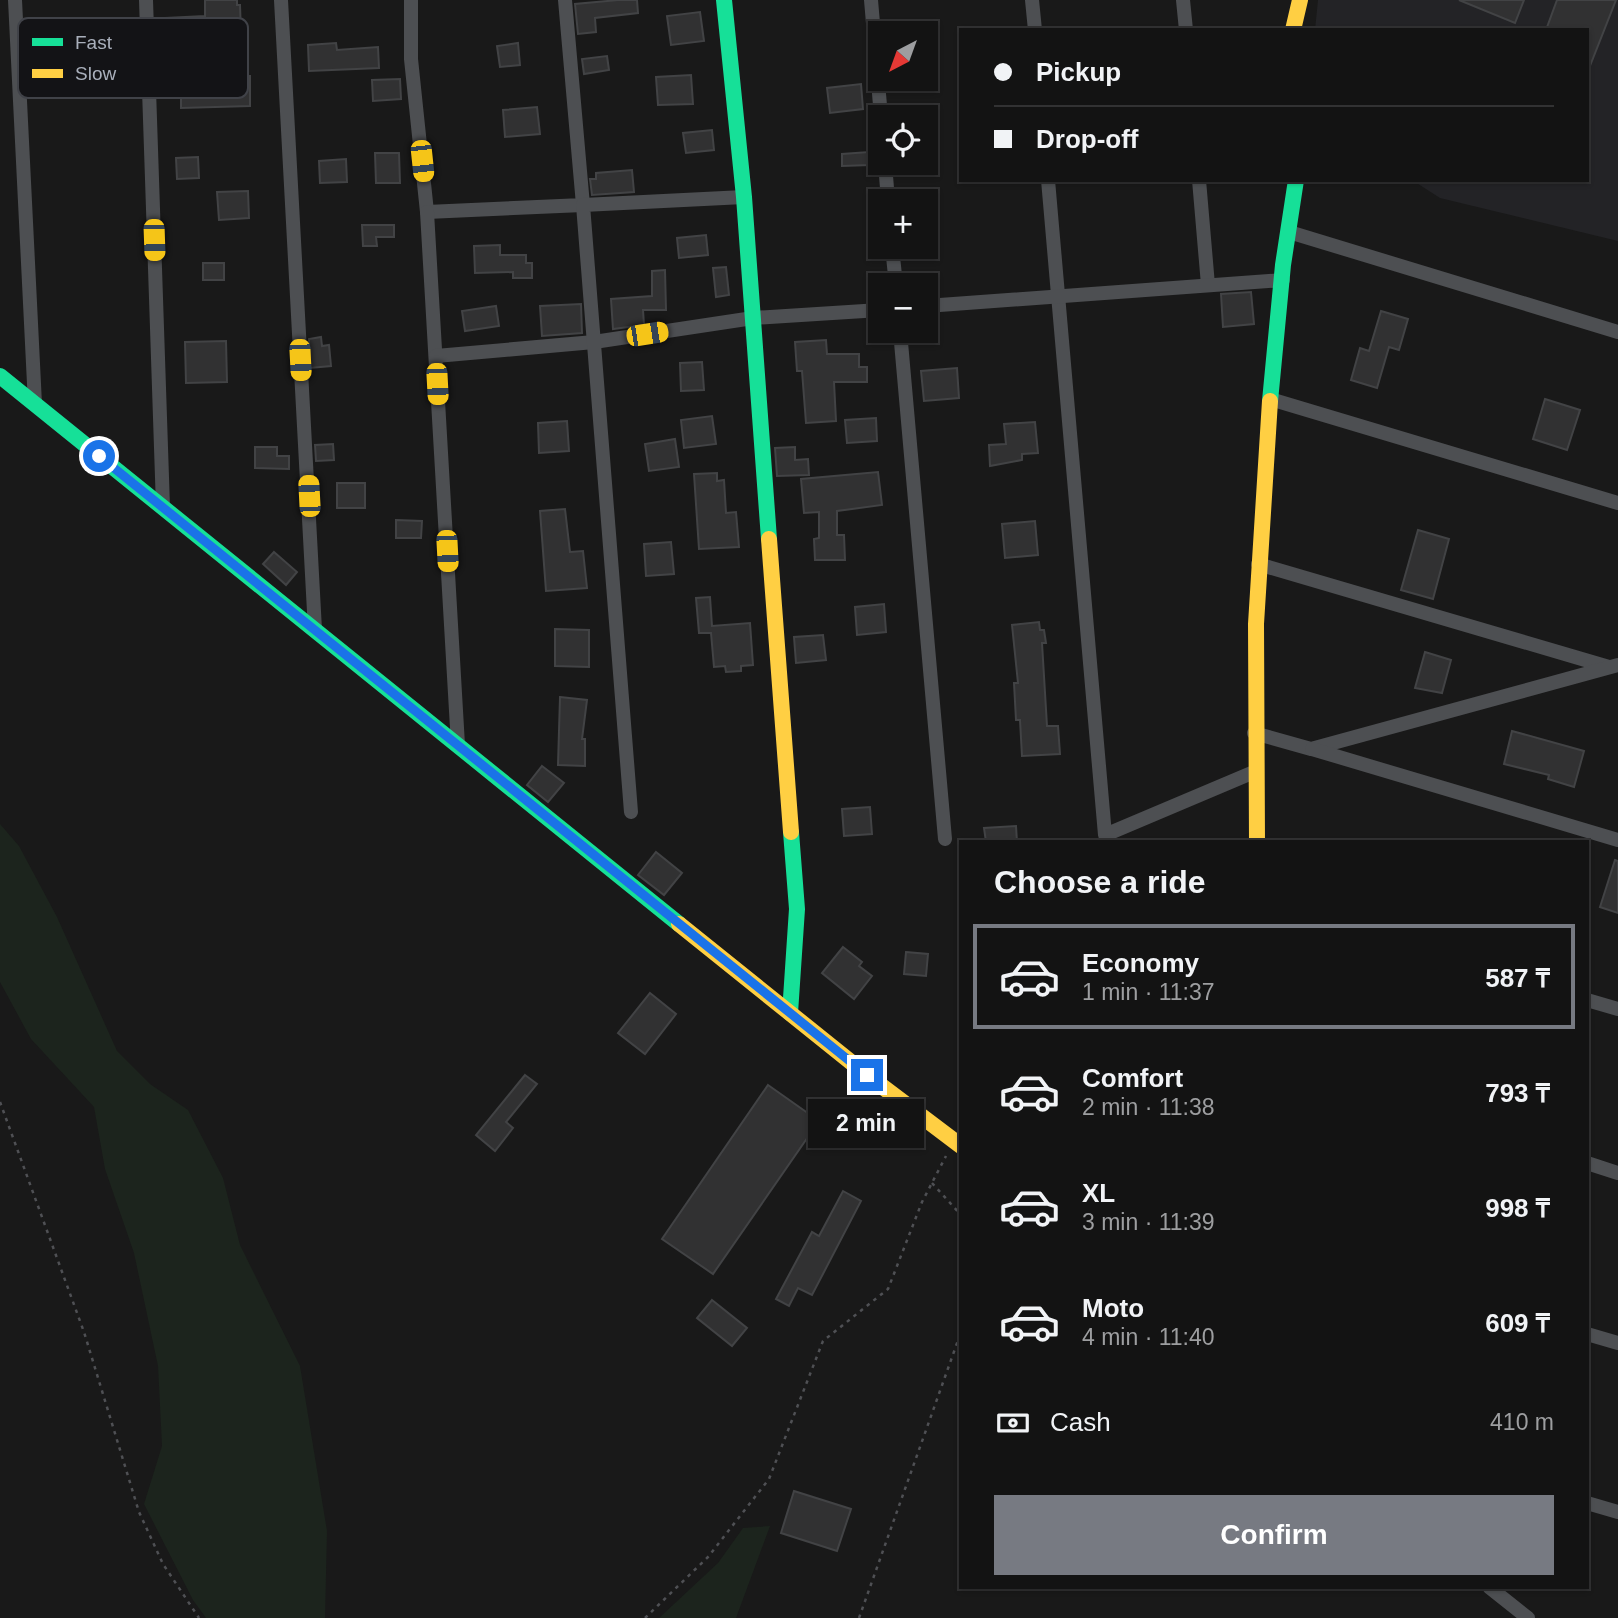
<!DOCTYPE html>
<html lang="en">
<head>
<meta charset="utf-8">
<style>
	:root { --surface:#131313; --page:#1c1c1c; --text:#f1f3f6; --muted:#9d9ea0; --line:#323233; --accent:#777a82 }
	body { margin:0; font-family:Arial,sans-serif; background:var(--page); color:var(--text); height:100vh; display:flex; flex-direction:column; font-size:26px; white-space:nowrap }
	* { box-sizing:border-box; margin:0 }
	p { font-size:23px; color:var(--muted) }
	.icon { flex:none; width:38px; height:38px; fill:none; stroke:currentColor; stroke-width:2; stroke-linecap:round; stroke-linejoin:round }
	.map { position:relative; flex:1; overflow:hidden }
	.drawer { position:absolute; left:959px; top:840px; width:630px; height:749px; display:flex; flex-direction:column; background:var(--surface); border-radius:0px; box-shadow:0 2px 5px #0004,0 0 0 2px var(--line) }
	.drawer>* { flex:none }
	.hud { position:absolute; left:959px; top:28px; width:630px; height:154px; border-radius:0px; box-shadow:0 2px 5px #0004,0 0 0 2px var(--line); display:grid; align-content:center; height:154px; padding:0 35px; background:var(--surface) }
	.needle { width:46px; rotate:221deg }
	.tools { position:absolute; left:868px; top:21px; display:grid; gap:14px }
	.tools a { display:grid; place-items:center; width:70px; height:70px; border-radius:0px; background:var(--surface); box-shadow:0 2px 5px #0004,0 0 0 2px var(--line); font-size:35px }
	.end { position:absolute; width:32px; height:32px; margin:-16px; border:9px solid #1a73e8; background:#fff; box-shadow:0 0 0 4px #fff }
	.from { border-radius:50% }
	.bubble { position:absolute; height:49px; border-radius:0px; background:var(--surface); box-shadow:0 2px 5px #0004,0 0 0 2px var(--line); font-size:23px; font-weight:600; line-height:49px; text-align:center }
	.car { position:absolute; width:21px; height:42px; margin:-21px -10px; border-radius:9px; box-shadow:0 0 5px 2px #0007; background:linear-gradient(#f5c518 24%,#345 0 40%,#f5c518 0 76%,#345 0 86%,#f5c518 0) }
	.hud b { display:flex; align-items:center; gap:24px; height:66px; font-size:26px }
	.hud b+b { border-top:2px solid var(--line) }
	.hud i { width:18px; height:18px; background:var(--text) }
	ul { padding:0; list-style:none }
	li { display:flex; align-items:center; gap:21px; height:105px; margin:0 14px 10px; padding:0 21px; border:4px solid transparent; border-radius:0px }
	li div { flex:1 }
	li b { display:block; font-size:26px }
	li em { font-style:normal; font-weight:600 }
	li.active { border-color:var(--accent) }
	li>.icon { width:63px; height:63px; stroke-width:1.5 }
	h2 { padding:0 35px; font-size:32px; line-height:84px }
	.pay { display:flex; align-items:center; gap:18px; height:77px; padding:0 35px; font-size:26px }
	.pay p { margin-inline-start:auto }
	.action { display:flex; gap:14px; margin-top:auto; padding:14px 35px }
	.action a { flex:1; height:80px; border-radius:0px; background:var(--accent); color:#fff; font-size:28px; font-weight:600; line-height:80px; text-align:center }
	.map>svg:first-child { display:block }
	.built { fill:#232326 }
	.green { fill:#1c241d }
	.building { fill:#313132; stroke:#424345; stroke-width:2 }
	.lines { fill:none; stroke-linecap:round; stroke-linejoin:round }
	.path { stroke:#4f5054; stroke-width:2.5; stroke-dasharray:3.5 5; stroke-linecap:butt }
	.street { stroke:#4d4f52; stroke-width:14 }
	.fast { stroke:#16e098; stroke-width:16 }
	.slow { stroke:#ffcf43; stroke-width:16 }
	.route { stroke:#1a73e8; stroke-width:9 }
	.key { fill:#131316; stroke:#404248; stroke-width:2 }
	.key-label { font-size:19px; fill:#a9afbb }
</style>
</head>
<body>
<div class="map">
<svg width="1618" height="1618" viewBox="0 0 1618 1618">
	<rect width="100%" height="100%" fill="#191919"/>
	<polygon class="built" points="1318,0 1618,0 1618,241 1440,198 1412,180 1587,180 1587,30 1315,30"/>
	<g class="green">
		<polygon points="0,824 19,846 57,917 117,1051 150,1084 188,1110 223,1178 240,1245 300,1366 327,1531 325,1618 206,1618 193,1600 144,1504 162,1446 158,1366 134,1253 105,1169 94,1107 31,1039 0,982"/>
		<polygon points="770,1526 736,1618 659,1618 718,1563 743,1528"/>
	</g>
	<g class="building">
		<polygon points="205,0 237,0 237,5 240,5 241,33 167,39 166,18 205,16"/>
		<polygon points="618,0 637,0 638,13 595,18 596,32 578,34 575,4"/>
		<polygon points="1459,0 1524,0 1515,23"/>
		<polygon points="1557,0 1616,0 1588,71 1587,30 1546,30"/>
		<polygon points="700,12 704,41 671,45 667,16"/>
		<polygon points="336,43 337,50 378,47 379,68 309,71 308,45"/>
		<polygon points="518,43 520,65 500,67 497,46"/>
		<polygon points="607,56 609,70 584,74 582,59"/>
		<polygon points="691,75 693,104 658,105 656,77"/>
		<polygon points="220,76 250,76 250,106 181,108 181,79"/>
		<polygon points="400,79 401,99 373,101 372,80"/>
		<polygon points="861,84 863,109 830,113 827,88"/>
		<polygon points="537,107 540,134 505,137 503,110"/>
		<polygon points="712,130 714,150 686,153 683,133"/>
		<polygon points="869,152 870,165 842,166 842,154"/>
		<polygon points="375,153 399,153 400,183 376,183"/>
		<polygon points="198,157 199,178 177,179 176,158"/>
		<polygon points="346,159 347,182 320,183 319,161"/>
		<polygon points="632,170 634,192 592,195 590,179 596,179 596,173"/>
		<polygon points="248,191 249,218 219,220 217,192"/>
		<polygon points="362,225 394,225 394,237 376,237 377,246 363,246"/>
		<polygon points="706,235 708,255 679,258 677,238"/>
		<polygon points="500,245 500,255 526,255 526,263 532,263 532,278 513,278 513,272 475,273 474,246"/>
		<rect x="203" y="263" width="21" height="17"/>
		<polygon points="726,267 729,295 716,297 713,268"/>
		<polygon points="665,270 666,310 643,310 644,325 613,329 611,299 652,296 652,271"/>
		<polygon points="1251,292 1254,324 1223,327 1221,294"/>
		<polygon points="581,304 582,333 542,336 540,306"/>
		<polygon points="496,306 499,326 465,331 462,311"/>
		<polygon points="1381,311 1408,319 1399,350 1389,347 1377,388 1351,380 1360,348 1369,351"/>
		<polygon points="321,337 322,346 329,345 331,366 310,368 309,339"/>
		<polygon points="826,340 827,354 859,354 859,367 867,367 867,382 834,382 836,421 806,423 802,371 797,371 795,342"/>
		<polygon points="226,341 227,382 186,383 185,342"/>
		<polygon points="702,362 704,390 681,391 680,363"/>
		<polygon points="957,368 959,398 924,401 921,371"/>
		<polygon points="1545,399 1580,410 1567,450 1533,439"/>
		<polygon points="712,416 716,444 684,448 681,420"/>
		<polygon points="876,418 877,441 847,443 845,420"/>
		<polygon points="567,421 569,451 539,453 538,423"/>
		<polygon points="1035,422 1038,453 1022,454 1022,460 990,466 989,445 1006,444 1004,424"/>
		<polygon points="675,439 679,467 649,471 645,444"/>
		<polygon points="333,444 334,460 316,461 315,445"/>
		<polygon points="255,447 277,447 277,456 289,456 289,469 255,468"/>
		<polygon points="795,447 795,460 808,459 809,475 777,476 775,448"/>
		<polygon points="878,472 882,505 837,511 837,535 844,535 845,560 815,560 814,539 819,538 819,512 804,513 801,479"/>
		<polygon points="717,473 717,481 724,480 726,513 736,512 739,547 699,549 694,474"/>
		<rect x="337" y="483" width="28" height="25"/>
		<polygon points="565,509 570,552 583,551 587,588 546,591 540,511"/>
		<polygon points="396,520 422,521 421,538 396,538"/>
		<polygon points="1035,521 1038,555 1005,558 1002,524"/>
		<polygon points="1418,530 1449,539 1433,599 1401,590"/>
		<polygon points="671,542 674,574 646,576 644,544"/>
		<polygon points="274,552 297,572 286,585 263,564"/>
		<polygon points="710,597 712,626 750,623 753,665 741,666 741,671 726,672 725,666 714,667 711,633 699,633 696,598"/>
		<polygon points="884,604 886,632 857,635 855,607"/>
		<polygon points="1039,622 1040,630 1044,630 1046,643 1042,643 1047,726 1058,726 1060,754 1022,756 1020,720 1016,720 1014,683 1018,683 1012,625"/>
		<polygon points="555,629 589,630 589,667 555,666"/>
		<polygon points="823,635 826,660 796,663 794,637"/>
		<polygon points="1425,652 1451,660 1442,693 1415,688"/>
		<polygon points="560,697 587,700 582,739 585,739 585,766 558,765"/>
		<polygon points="1512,731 1584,751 1574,787 1548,779 1549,775 1504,764"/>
		<polygon points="542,766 564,783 548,802 527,785"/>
		<polygon points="870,807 872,834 844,836 842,809"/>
		<polygon points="1016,826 1017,842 986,842 984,828"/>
		<polygon points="656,852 682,873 664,895 638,875"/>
		<polygon points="1615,860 1618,861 1618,913 1600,907"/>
		<polygon points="843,947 862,962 859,966 872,976 854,999 822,973"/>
		<polygon points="906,952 928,954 926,976 904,974"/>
		<polygon points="650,993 676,1014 645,1054 618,1033"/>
		<polygon points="525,1075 537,1084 506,1122 513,1128 495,1151 476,1135"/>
		<polygon points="768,1085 819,1121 713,1274 662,1239"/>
		<polygon points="843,1191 861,1201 812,1295 798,1288 789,1306 776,1299 812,1232 819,1236"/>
		<polygon points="712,1300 747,1328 732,1346 697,1318"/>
		<polygon points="794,1491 851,1509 837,1551 781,1533"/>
	</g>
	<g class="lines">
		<g class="path">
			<polyline points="0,1102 84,1332 139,1512 163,1564 199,1618"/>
			<polyline points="932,1183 961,1215"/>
			<polyline points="645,1618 708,1557 769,1479 823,1341 888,1289 922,1202 946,1156"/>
			<polyline points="859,1618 961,1332"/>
		</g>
		<g class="street">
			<polyline points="15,0 35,404"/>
			<polyline points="146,0 163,507"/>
			<polyline points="281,0 315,630"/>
			<polyline points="411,0 411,59 427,212 583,205 565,0"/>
			<polyline points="871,0 881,117"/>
			<polyline points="1032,0 1035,30"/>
			<polyline points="1183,0 1186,30"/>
			<polyline points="885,163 888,201"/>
			<polyline points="1048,180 1105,835 1254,772"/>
			<polyline points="1199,180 1208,285"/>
			<polyline points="427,212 458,745"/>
			<polyline points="1289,232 1618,332"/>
			<polyline points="892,247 896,285"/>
			<polyline points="926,306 1283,280"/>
			<polyline points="900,331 945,839"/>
			<polyline points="436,356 594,342 753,318 880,310"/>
			<polyline points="1270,399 1618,503"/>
			<polyline points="1258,564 1609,667"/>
			<polyline points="1254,733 1311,749 1618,665"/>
			<polyline points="1312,749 1618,840"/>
			<polyline points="631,812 583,205 744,197"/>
			<polyline points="1587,1000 1618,1009"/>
			<polyline points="1587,1163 1618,1173"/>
			<polyline points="1587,1334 1618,1343"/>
			<polyline points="1587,1503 1618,1512"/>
			<polyline points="1489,1587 1528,1618"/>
		</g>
		<g class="fast">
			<polyline points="724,0 744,197 769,539"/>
			<polyline points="0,376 679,924"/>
			<polyline points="1270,401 1283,265 1296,180"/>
			<polyline points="790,1013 797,909 791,832"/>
		</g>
		<g class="slow">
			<polyline points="1293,30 1300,0"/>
			<polyline points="769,539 791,832"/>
			<polyline points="1257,842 1256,624 1270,401"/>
			<polyline points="679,924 867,1075 961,1146"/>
		</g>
	</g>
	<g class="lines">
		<polyline class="route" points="99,456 867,1075"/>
	</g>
	<rect x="18" y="18" width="230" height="80" rx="10" class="key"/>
	<rect x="32" y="38" width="31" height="8" fill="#16e098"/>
	<rect x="32" y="69" width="31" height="9" fill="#ffcf43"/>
	<g class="key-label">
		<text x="75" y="49">Fast</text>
		<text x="75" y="80">Slow</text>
	</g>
</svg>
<div class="tools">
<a><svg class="needle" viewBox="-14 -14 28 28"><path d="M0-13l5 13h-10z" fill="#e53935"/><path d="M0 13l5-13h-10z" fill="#9d9ea0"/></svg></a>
<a><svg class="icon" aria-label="locate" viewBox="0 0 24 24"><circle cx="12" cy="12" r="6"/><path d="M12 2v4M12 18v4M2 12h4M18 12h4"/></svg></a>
<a>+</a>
<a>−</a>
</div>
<i class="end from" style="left:99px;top:456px"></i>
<i class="end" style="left:867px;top:1075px"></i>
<div class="bubble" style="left:808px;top:1099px;width:116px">2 min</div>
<i class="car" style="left:422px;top:161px;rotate:174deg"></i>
<i class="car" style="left:154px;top:240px;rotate:178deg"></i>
<i class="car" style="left:647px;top:334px;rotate:81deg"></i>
<i class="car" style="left:300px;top:360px;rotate:177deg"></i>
<i class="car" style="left:437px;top:384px;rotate:177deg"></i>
<i class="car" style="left:309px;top:496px;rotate:357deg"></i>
<i class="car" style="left:447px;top:551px;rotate:177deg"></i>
<div class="hud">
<b><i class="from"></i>Pickup</b>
<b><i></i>Drop-off</b>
</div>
<section class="drawer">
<h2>Choose a ride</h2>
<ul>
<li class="active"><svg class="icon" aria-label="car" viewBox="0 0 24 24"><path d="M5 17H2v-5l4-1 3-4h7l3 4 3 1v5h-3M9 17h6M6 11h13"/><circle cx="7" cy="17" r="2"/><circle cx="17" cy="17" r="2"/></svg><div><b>Economy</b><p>1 min · 11:37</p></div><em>587 ₸</em></li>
<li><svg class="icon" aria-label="car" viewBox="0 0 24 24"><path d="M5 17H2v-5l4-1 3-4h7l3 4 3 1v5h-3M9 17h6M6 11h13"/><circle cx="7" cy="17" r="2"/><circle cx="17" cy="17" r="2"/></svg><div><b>Comfort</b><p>2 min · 11:38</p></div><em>793 ₸</em></li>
<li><svg class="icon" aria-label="car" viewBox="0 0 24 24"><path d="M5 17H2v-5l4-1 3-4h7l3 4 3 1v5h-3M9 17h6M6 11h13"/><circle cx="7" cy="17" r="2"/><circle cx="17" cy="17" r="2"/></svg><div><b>XL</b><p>3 min · 11:39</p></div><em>998 ₸</em></li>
<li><svg class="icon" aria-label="car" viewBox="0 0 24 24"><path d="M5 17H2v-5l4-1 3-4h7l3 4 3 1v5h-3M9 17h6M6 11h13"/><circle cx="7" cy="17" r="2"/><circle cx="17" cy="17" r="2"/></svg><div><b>Moto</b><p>4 min · 11:40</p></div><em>609 ₸</em></li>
</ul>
<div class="pay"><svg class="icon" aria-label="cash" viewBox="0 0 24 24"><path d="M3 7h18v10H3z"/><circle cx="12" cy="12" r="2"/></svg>Cash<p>410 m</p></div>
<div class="action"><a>Confirm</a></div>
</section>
</div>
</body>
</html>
